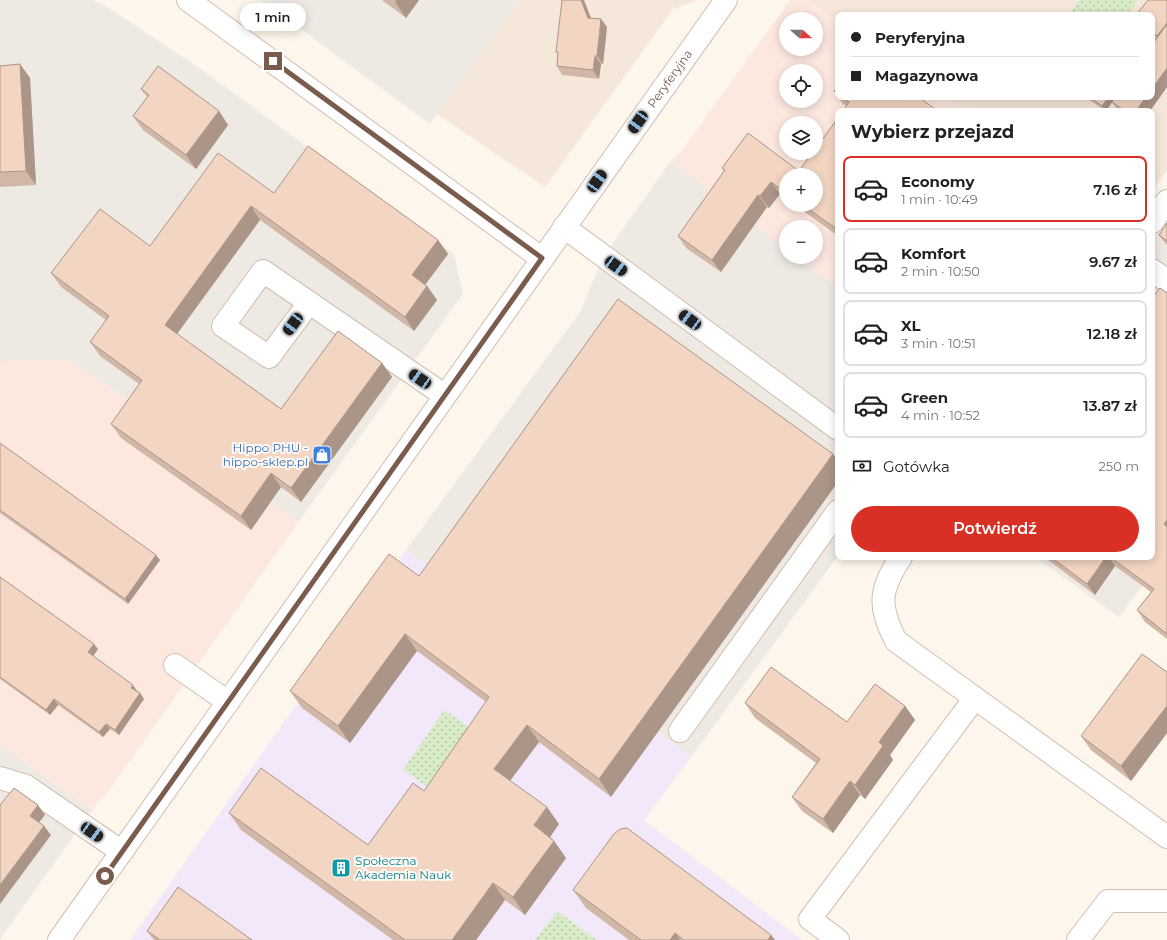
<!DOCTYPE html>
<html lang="pl">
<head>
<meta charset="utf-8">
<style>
	:root { --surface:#fff; --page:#f2f2f2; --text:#222; --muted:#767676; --line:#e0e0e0; --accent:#d93025 }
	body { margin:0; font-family:Montserrat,sans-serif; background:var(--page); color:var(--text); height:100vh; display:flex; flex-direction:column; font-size:15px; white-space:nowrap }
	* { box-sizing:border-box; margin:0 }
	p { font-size:13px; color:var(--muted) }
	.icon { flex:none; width:22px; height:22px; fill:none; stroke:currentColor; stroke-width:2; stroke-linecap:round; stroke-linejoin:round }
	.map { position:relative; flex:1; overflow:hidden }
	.sheet { position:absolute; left:835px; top:108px; width:320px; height:452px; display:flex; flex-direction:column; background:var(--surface); border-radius:8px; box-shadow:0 2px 10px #0003 }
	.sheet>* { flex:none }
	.banner { position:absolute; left:835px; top:12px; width:320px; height:88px; border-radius:8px; box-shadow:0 2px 10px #0003; display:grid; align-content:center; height:88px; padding:0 16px; background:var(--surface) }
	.needle { width:26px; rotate:111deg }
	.tools { position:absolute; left:779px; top:12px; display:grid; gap:8px }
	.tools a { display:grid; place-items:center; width:44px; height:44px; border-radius:50%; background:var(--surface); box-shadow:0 2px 10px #0003; font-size:20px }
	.end { position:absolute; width:18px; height:18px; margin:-9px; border:5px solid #7a5c4d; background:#fff; box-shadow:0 0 0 2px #fff }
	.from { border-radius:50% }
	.bubble { position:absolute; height:28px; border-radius:14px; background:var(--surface); box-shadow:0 2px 10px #0003; font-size:13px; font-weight:600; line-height:28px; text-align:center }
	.car { position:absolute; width:12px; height:24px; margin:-12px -6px; border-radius:5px; box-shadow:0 0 3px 1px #0007; background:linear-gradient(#222 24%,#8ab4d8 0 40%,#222 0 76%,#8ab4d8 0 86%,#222 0) }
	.banner b { display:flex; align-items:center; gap:14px; height:38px; font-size:15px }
	.banner b+b { border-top:1px solid var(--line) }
	.banner i { width:10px; height:10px; background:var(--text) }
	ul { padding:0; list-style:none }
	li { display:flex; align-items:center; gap:12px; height:66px; margin:0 8px 6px; padding:0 8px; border:2px solid var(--line); border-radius:8px }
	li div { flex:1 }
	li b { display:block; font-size:15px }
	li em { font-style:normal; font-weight:600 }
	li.current { border-color:var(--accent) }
	li>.icon { width:36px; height:36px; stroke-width:1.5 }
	h2 { padding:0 16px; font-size:18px; line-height:48px }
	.pay { display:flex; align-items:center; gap:10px; height:44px; padding:0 16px; font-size:15px }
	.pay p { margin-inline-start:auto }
	.action { display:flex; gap:8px; margin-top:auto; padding:8px 16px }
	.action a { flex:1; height:46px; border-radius:24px; background:var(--accent); color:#fff; font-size:16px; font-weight:600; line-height:46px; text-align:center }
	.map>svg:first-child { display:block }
	.residential { fill:#f5e8da }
	.commercial { fill:#fde8e0; fill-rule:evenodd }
	.industrial { fill:#efe9e4 }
	.education { fill:#f3e8fa }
	.grass { fill:url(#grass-dots) }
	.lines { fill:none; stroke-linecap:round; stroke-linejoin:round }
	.minor-casing { stroke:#d1beb0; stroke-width:24 }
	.minor { stroke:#fff; stroke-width:22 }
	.wall { fill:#d1b7a8 }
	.shaded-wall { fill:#aa9588 }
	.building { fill:#f3d5c3; stroke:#aa9588 }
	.route { stroke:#7a5c4d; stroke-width:5 }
	.labels { text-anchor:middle; stroke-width:4; stroke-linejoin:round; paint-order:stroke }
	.street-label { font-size:12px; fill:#7a5c4d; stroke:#fffaf3 }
	.shop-label { font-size:12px; fill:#366cbe; stroke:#fffaf3; text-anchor:end }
	.culture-label { font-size:12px; fill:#0d838f; stroke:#fffaf3; text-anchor:start }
</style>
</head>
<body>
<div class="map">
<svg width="1167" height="940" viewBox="0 0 1167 940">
	<defs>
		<pattern id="grass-dots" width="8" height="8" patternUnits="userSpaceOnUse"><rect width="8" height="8" fill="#d8ecc9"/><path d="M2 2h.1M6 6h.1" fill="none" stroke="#b4c2a5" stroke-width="1.8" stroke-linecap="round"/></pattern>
	</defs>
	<rect width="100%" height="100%" fill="#fdf6ec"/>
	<g class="residential">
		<polygon points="520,0 698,0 673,9 545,187 437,114"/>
		<polygon points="807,0 1079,0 1069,15 838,15 838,22"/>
		<polygon points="1138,0 1167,0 1167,170 1152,191 1152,111 965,111 945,97 1152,97 1152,15 1127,15"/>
	</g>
	<g class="commercial">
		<path d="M 790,0 L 807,0 L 838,22 L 838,97 L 945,97 L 965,111 L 838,111 L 838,288 L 797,257 L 816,257 L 816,227 L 786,227 L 786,249 L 671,161 L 680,153 ZM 786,19 L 816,19 L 816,49 L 786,49 ZM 786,71 L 816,71 L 816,101 L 786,101 ZM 786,123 L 816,123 L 816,153 L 786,153 ZM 786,175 L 816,175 L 816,205 L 786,205 Z"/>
		<polygon points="70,360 299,521 110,789 92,810 0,745 0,361"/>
	</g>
	<g class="industrial">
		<polygon points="0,0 93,0 104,5 195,65 454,254 463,294 299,521 70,360 0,361"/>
		<polygon points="261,0 520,0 430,124"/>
		<polygon points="671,161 786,249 786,257 797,257 838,288 838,556 691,757 406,550 580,312 603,257"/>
		<polygon points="1167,219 1167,552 1119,617 1035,557 1152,557 1152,239"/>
		<polygon points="0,745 92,810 0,939"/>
	</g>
	<polygon class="education" points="406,550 691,757 644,820 802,940 130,940"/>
	<g class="grass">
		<polygon points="1079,0 1138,0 1127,15 1069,15"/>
		<polygon points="444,710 485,738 444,798 403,770"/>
		<polygon points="557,911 597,940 535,940"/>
	</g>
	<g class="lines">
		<defs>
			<g id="minor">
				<polyline points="188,0 541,258"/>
				<polyline points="1152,222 1167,201"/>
				<polyline points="564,227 838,429"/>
				<polyline points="1152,270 1167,281"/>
				<polyline points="309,303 269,357 223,326 263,271 444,395"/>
				<path d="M 901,557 C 879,591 878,605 896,641 L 1167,837"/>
				<polyline points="175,665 228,702"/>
				<polyline points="680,731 838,511"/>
				<polyline points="0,778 26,786 122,852"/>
				<path id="s1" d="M 59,940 L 726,0"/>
				<polyline points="838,940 810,919 975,698"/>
				<polyline points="1078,940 1108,901 1167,901"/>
			</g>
		</defs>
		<use href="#minor" class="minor-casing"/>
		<use href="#minor" class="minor"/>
	</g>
	<g class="wall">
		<polygon points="382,0 419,0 406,18"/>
		<polygon points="1167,0 1167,87 1150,111 1118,111 1112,102 1106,111 1085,97 1152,97 1156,39 1152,36 1152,15"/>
		<polygon points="591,18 601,19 607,27 603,64 601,64 599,79 562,75 557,66 558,54 556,52"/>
		<polygon points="20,64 30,78 36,185 0,187 0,66"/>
		<polygon points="141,89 219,111 228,125 196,169 143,130 133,116 147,97"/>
		<polygon points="838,97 918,97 847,106 843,104"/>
		<polygon points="838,118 838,236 795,205 816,205 786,175 786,198 780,194 769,208 767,207 721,272 686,248 678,236 724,171 722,168 799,171"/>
		<polygon points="274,193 438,240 448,254 425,285 427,286 437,300 414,331 260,220 177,334 281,409 382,363 392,377 301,502 281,487 251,530 121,438 111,424 139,384 100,356 90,342 106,320 61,287 51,273 150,246"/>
		<polygon points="1167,223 1167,245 1164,242 1159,235"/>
		<polygon points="1167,293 1167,639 1145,622 1137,610 1151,592 1115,566 1095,595 1044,557 1152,557"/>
		<polygon points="618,299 611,797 539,742 510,781 559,824 550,837 554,841 566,858 525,915 505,900 476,940 393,940 241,830 229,813 368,845 424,791 486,702 417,651 350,743 302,708 290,691 419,576"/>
		<polygon points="0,443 160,560 128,604 0,513"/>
		<polygon points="0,577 98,649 93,656 140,693 144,699 119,735 110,729 103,737 58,705 50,715 0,679"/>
		<polygon points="1167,672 1167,733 1131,781 1091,750 1081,736"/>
		<polygon points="745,703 847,722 905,706 915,720 890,755 893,760 865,799 860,795 833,833 802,811 792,797 816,763 755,718"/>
		<polygon points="573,890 771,935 775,940 629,940 586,908"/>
		<polygon points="147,931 252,940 154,940"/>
	</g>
	<g class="shaded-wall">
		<polygon points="396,0 419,0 406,18 395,2"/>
		<polygon points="581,0 584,0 594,26 588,18"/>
		<polygon points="601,19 607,27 603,64 597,56"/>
		<polygon points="1167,23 1167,41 1164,45 1157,36"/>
		<polygon points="595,56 601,64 599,79 593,70"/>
		<polygon points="20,64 30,78 36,185 26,171"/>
		<polygon points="1167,68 1167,87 1150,111 1136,111 1146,97 1152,97 1152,89"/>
		<polygon points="1109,97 1116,97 1106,111 1102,106"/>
		<polygon points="219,111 228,125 196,169 186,155"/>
		<polygon points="771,182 780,194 769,208 760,196"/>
		<polygon points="758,195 767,207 721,272 712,260"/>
		<polygon points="251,206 260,220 174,338 165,325"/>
		<polygon points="438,240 448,254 422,289 412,275"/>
		<polygon points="427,286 437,300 414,331 405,317"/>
		<polygon points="382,363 392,377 301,502 291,488"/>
		<polygon points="833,454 838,461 838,482 611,797 599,779"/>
		<polygon points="271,473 281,487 251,530 241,516"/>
		<polygon points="1167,520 1167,529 1164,524"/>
		<polygon points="156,555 160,560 128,604 125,599"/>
		<polygon points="1106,557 1109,557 1115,566 1095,595 1087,584"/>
		<polygon points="405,634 417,651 350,743 338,726"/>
		<polygon points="94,644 98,649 92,658 88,652"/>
		<polygon points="133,685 137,691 135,693 131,688"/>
		<polygon points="140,693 144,699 119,735 115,730"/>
		<polygon points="54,699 58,705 50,715 46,710"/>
		<polygon points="905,706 915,720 890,755 893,760 865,799 855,785 879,742"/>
		<polygon points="1167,706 1167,733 1131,781 1121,766"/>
		<polygon points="106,724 110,729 103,737 99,732"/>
		<polygon points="527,725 539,742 506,786 494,769"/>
		<polygon points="850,781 860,795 833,833 823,819"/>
		<polygon points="38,805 45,815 37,825 30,816"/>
		<polygon points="547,807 559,824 546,843 534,825"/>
		<polygon points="44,826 51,835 0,904 0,885"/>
		<polygon points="554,841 566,858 525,915 513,897"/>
		<polygon points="493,883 505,900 476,940 452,940"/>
		<polygon points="675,933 680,940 670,940"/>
		<polygon points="771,935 775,940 768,940"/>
	</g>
	<g class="building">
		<polygon points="562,0 581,0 588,18 601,19 597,56 595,56 593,70 557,66 558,52 556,52"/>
		<polygon points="1148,0 1167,0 1167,23 1157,36 1152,32 1152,15 1136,15"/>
		<polygon points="1167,24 1167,68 1152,89 1152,45"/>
		<polygon points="20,64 26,171 0,172 0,66"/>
		<polygon points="158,66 219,111 186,155 133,116 149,95 141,89"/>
		<polygon points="838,87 838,94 834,91"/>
		<polygon points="842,97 918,97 938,111 843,111 849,102"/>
		<polygon points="1089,97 1109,97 1102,106"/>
		<polygon points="1115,97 1146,97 1136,111 1125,111 1112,102"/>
		<polygon points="838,118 838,230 803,205 816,205 816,175 786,175 786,193 771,182 760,196 758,195 712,260 678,236 725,170 722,168 748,133 799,171 812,153 816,153 816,148"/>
		<polygon points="308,146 438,240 412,275 427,286 405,317 251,206 165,325 281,409 338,331 382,363 291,488 271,473 241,516 111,424 142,380 90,342 109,316 51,273 100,209 150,246 218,153 274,193"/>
		<polygon points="1167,223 1167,241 1159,235"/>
		<polygon points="1160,288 1167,293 1167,520 1164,524 1167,527 1167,634 1137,610 1154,589 1110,557 1152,557 1152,298"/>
		<polygon points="618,299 833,454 599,779 527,725 494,769 547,807 534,825 554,841 513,897 493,883 452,940 405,940 229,813 261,768 368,845 413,783 424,791 489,697 405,634 338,726 290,691 389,554 419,576"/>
		<polygon points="0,443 156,555 125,599 0,510"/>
		<polygon points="1051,557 1106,557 1087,584"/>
		<polygon points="0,577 94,644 88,652 133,685 131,688 140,693 115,730 106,724 99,732 54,699 46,710 0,677"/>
		<polygon points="1142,654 1167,672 1167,706 1121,766 1081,736"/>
		<polygon points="771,667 847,722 875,684 905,706 879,742 883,746 855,785 850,781 823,819 792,797 820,759 745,703"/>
		<polygon points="14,788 38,805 30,816 44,826 0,885 0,805"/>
		<polygon points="627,828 771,935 768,940 684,940 675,933 670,940 641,940 573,890 613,835 620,829"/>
		<polygon points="178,887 252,940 160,940 147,931"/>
	</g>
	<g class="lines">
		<polyline class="route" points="105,876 542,258 273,61"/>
	</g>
	<defs>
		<symbol id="shop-square" viewBox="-11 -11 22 22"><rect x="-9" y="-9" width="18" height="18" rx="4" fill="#3f7fe0" stroke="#fffaf3"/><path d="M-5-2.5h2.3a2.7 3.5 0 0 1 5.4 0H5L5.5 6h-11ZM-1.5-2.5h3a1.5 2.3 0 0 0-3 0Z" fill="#fff"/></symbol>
		<symbol id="building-square" viewBox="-11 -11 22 22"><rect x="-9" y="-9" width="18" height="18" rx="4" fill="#0f9aa8" stroke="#fffaf3"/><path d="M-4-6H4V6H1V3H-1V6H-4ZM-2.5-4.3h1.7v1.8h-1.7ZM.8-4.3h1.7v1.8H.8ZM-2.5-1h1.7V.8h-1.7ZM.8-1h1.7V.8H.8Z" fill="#fff"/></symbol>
	</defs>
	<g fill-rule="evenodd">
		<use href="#shop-square" x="311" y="444" width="22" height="22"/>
		<use href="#building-square" x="330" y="857" width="22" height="22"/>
	</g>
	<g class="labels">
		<g class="street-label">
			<text dy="4" stroke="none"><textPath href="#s1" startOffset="1056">Peryferyjna</textPath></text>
		</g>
		<g class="shop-label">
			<text x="308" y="452">Hippo PHU -<tspan x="308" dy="14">hippo-sklep.pl</tspan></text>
		</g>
		<g class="culture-label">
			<text x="355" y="865">Społeczna<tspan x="355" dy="14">Akademia Nauk</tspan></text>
		</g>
	</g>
</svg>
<div class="tools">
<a><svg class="needle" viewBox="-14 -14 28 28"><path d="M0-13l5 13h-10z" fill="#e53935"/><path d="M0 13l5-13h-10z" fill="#767676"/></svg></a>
<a><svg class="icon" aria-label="locate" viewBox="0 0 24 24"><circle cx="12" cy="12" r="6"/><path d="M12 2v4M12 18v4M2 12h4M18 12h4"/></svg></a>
<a><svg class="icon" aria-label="layers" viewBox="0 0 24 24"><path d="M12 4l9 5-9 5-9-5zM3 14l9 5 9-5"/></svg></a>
<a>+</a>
<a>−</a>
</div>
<i class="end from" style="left:105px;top:876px"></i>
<i class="end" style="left:273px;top:61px"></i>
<div class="bubble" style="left:240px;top:3px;width:66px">1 min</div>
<i class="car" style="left:638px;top:122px;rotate:215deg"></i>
<i class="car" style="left:597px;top:181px;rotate:35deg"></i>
<i class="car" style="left:616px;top:266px;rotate:126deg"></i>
<i class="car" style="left:690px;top:320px;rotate:306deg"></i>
<i class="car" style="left:293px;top:324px;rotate:217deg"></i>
<i class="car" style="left:420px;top:379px;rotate:304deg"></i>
<i class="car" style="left:92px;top:832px;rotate:125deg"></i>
<div class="banner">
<b><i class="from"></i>Peryferyjna</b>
<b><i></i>Magazynowa</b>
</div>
<section class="sheet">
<h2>Wybierz przejazd</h2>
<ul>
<li class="current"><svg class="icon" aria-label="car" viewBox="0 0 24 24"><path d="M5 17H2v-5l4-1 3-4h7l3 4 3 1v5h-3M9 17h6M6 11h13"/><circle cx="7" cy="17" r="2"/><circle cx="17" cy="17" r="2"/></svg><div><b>Economy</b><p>1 min · 10:49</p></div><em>7.16 zł</em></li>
<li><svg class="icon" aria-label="car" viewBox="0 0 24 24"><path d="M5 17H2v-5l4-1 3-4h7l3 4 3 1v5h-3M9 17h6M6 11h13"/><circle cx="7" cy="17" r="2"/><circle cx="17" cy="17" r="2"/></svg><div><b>Komfort</b><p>2 min · 10:50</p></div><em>9.67 zł</em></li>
<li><svg class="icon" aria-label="car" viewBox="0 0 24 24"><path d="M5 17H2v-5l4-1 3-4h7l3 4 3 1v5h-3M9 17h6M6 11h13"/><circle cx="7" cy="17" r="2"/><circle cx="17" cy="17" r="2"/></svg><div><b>XL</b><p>3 min · 10:51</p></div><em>12.18 zł</em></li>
<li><svg class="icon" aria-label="car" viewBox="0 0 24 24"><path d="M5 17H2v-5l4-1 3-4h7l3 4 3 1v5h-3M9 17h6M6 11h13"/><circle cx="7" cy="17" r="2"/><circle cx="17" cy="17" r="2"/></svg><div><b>Green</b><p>4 min · 10:52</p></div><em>13.87 zł</em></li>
</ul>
<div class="pay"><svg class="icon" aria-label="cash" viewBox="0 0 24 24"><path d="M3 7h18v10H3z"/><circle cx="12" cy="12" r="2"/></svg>Gotówka<p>250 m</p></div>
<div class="action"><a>Potwierdź</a></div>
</section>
</div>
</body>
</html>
